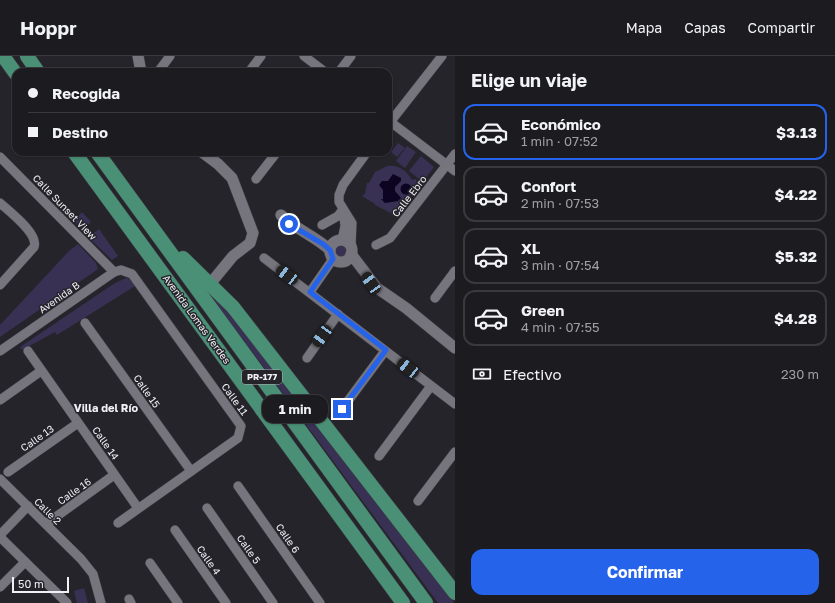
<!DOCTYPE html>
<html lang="es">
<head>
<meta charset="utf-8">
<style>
	:root { --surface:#1c1b20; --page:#29282d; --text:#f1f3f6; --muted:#a0a1a5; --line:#3a393e; --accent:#2563eb }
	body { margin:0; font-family:"Golos Text",sans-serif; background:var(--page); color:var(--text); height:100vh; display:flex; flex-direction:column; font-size:15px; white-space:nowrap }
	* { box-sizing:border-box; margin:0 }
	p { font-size:13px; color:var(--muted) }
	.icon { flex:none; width:22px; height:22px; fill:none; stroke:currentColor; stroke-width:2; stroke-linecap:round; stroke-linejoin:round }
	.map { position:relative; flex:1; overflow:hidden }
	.drawer { display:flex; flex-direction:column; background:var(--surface); width:380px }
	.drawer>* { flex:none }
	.top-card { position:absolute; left:12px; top:12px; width:380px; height:88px; border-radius:12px; box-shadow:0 1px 3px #0004,0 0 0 1px var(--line); display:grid; align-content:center; height:88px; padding:0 16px; background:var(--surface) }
	.scale { position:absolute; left:12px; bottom:10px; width:57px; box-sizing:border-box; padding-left:4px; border:2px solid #f1f0f5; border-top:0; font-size:11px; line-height:14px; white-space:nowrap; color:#f1f0f5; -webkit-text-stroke:3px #25242b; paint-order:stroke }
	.end { position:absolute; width:18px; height:18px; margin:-9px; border:5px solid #2563eb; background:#fff; box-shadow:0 0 0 2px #fff }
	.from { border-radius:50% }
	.bubble { position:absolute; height:28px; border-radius:12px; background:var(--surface); box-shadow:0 1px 3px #0004,0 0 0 1px var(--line); font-size:13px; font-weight:700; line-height:28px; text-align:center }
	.car { position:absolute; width:12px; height:24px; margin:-12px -6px; border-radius:5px; box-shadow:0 0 3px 1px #0007; background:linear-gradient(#222 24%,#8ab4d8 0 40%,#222 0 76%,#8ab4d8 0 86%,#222 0) }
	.top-card b { display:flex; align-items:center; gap:14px; height:38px; font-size:15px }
	.top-card b+b { border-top:1px solid var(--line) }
	.top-card i { width:10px; height:10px; background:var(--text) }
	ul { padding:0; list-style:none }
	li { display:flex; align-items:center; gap:12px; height:56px; margin:0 8px 6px; padding:0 8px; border:2px solid var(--line); border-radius:12px }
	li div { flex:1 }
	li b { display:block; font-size:15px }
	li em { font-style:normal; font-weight:700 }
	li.active { border-color:var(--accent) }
	li>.icon { width:36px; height:36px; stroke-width:1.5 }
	h2 { padding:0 16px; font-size:18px; line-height:48px }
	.pay { display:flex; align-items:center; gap:10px; height:44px; padding:0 16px; font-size:15px }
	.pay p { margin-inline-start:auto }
	.primary-button { display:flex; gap:8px; margin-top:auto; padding:8px 16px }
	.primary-button a { flex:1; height:46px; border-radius:12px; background:var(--accent); color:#fff; font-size:16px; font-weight:700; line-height:46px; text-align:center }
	header { display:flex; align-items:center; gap:24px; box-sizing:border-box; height:56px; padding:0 20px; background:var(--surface); border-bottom:1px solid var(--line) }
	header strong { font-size:19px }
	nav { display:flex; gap:22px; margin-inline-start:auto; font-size:14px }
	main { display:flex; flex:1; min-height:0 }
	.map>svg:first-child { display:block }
	.green { fill:#383153 }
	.water { fill:#0c0421 }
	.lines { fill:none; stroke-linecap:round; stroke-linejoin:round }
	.minor-casing { stroke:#403f46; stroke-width:10 }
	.tertiary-casing { stroke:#403f46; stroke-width:12 }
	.trunk-casing { stroke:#403f46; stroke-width:15 }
	.minor { stroke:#76747d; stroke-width:9 }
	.tertiary { stroke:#76747d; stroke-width:11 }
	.trunk { stroke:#499076; stroke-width:14 }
	.route { stroke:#2563eb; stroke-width:5 }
	.labels { text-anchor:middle; stroke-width:3; stroke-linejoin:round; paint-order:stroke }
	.shield { fill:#25242b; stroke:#b4b3b8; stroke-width:1 }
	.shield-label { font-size:9px; font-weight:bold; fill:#f1f0f5 }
	.street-label { font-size:10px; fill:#f1f0f5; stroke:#25242b }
	.neighbourhood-label { font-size:11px; font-weight:bold; fill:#f1f0f5; stroke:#25242b }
</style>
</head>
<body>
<header>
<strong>Hoppr</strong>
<nav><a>Mapa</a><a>Capas</a><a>Compartir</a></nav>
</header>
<main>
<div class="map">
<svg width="455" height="547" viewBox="0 0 455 547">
	<rect width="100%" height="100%" fill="#25242b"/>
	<g class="green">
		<polygon points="398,87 405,92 397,101 391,96"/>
		<polygon points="407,90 416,96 405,112 396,105"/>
		<polygon points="421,100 434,111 423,126 409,115"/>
		<path d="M 387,110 C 399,109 406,114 412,124 L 416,123 L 419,133 L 405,144 L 403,155 L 397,160 L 391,158 L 391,157 L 375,149 L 375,148 L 362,140 L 365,138 L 367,127 L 369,127 L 375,116 Z"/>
		<polygon points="82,156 91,166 83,174 74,165"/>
		<polygon points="99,173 118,200 112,204 88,181"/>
		<circle cx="341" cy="195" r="7"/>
		<polygon points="78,188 96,207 98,213 0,281 0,269 69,195"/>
		<polygon points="126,222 129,223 135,230 57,279 55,276 22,294 20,291 115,227"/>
		<polygon points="202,228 230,255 454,547 438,547"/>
		<polygon points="84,532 88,547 77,547 74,535"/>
	</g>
	<g class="water">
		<polygon points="393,118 401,122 401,125 395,131 395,135 401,142 398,145 385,147 381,143 383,143 383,134 379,129 382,125 388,125"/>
		<circle cx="406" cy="133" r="5.5"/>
	</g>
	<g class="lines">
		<defs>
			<g id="minor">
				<polyline points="304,0 325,16"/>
				<polyline points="158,16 170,0"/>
				<polyline points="249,16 261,0"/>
				<polyline points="339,16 351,0"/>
				<polyline points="388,64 455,115"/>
				<polyline points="388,69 442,0"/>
				<polyline points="0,101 114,216"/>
				<polyline points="256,123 277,96"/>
				<path d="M 0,147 C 10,156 39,178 34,191 L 0,229"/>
				<polyline points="322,169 338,160 343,153"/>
				<polyline points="342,184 345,170 343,154"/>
				<polyline points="376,189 390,182 455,98"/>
				<polyline points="351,191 352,167 339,146 339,139 343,129 367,96"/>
				<polyline points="264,202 455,348"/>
				<polyline points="310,236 333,203"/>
				<polyline points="435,242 455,215"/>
				<polyline points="85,267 191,415"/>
				<polyline points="0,295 114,216 121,214 132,218 241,370 238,382 118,467"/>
				<polyline points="28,295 138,452"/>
				<polyline points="307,302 338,258"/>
				<polyline points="0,344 41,315"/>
				<polyline points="342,353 385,295"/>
				<polyline points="379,400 431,330"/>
				<polyline points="8,416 78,367"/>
				<polyline points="0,423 81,503 93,518 101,547"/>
				<polyline points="238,430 320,547"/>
				<polyline points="418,445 455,396"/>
				<polyline points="207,452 273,547"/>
				<polyline points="46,468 114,419"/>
				<polyline points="175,474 226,547"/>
				<polyline points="0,479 28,450"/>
				<polyline points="0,481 67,547"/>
				<polyline points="150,507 178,547"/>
				<polyline points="0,531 25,506"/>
				<polyline points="129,543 131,547"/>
			</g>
			<g id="tertiary">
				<polyline points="138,0 141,16"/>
				<polyline points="202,96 218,108 232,122 253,177 250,187 233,200 210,228"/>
				<path d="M 281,159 C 295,173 315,180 330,194"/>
				<circle cx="341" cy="195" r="11"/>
				<polyline points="351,198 377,232 406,252 455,292"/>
			</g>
			<g id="trunk">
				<polyline points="3,0 16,18"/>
				<polyline points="27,0 38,16"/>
				<polyline points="74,96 403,547"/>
				<polyline points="97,96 426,547"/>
				<polyline points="183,202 233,251 455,537"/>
			</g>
		</defs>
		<use href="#minor" class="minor-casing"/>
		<use href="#tertiary" class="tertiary-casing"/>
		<use href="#trunk" class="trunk-casing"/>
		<use href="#minor" class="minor"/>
		<use href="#tertiary" class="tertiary"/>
		<use href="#trunk" class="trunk"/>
	</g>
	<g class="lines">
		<polyline class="route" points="289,168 323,188 330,194 333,203 310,236 386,294 342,353"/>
	</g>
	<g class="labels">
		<rect class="shield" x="242" y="314" width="40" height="14" rx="3"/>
		<g class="shield-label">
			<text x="262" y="324">PR-177</text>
		</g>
		<g class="street-label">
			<text transform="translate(409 140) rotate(-52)" y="4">Calle Ebro</text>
			<text transform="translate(65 151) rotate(46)" y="4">Calle Sunset View</text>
			<text transform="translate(59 241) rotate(-35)" y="4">Avenida B</text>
			<text transform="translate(197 263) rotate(54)" y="4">Avenida Lomas Verdes</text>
			<text transform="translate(147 335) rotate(55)" y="4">Calle 15</text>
			<text transform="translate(235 343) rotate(54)" y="4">Calle 11</text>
			<text transform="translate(37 382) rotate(-35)" y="4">Calle 13</text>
			<text transform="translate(106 387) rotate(55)" y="4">Calle 14</text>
			<text transform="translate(74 435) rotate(-35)" y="4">Calle 16</text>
			<text transform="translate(48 455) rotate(45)" y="4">Calle 2</text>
			<text transform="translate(288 482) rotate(55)" y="4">Calle 6</text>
			<text transform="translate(249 493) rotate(55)" y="4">Calle 5</text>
			<text transform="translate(209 504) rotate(55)" y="4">Calle 4</text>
		</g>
		<g class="neighbourhood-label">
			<text x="106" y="356">Villa del Río</text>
		</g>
	</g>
</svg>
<div class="scale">50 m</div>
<i class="end from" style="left:289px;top:168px"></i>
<i class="end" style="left:342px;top:353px"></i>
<div class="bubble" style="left:262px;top:339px;width:66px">1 min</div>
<i class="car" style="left:287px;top:219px;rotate:307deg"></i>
<i class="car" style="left:371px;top:227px;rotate:325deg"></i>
<i class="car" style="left:322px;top:280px;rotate:216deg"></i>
<i class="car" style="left:408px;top:312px;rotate:308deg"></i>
<div class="top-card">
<b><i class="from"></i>Recogida</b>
<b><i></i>Destino</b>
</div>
</div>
<section class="drawer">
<h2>Elige un viaje</h2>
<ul>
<li class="active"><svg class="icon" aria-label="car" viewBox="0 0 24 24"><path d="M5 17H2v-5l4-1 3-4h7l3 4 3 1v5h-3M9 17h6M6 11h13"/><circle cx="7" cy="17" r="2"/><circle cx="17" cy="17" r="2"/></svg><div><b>Económico</b><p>1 min · 07:52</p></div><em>$3.13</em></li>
<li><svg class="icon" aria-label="car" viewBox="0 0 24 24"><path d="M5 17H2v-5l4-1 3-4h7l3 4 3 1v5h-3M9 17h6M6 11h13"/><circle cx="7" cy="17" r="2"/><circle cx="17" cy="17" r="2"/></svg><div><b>Confort</b><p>2 min · 07:53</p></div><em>$4.22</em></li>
<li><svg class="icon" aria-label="car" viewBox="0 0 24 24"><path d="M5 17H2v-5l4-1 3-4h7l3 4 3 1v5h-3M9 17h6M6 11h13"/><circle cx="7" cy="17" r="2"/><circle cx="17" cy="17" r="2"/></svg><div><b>XL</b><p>3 min · 07:54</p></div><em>$5.32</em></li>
<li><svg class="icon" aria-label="car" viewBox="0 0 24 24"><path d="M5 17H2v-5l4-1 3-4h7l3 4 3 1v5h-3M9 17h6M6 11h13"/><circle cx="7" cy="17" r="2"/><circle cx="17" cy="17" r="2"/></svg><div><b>Green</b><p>4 min · 07:55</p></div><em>$4.28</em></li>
</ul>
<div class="pay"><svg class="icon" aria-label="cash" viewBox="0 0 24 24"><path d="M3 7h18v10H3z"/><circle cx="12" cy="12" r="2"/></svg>Efectivo<p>230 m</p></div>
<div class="primary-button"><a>Confirmar</a></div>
</section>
</main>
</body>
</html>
